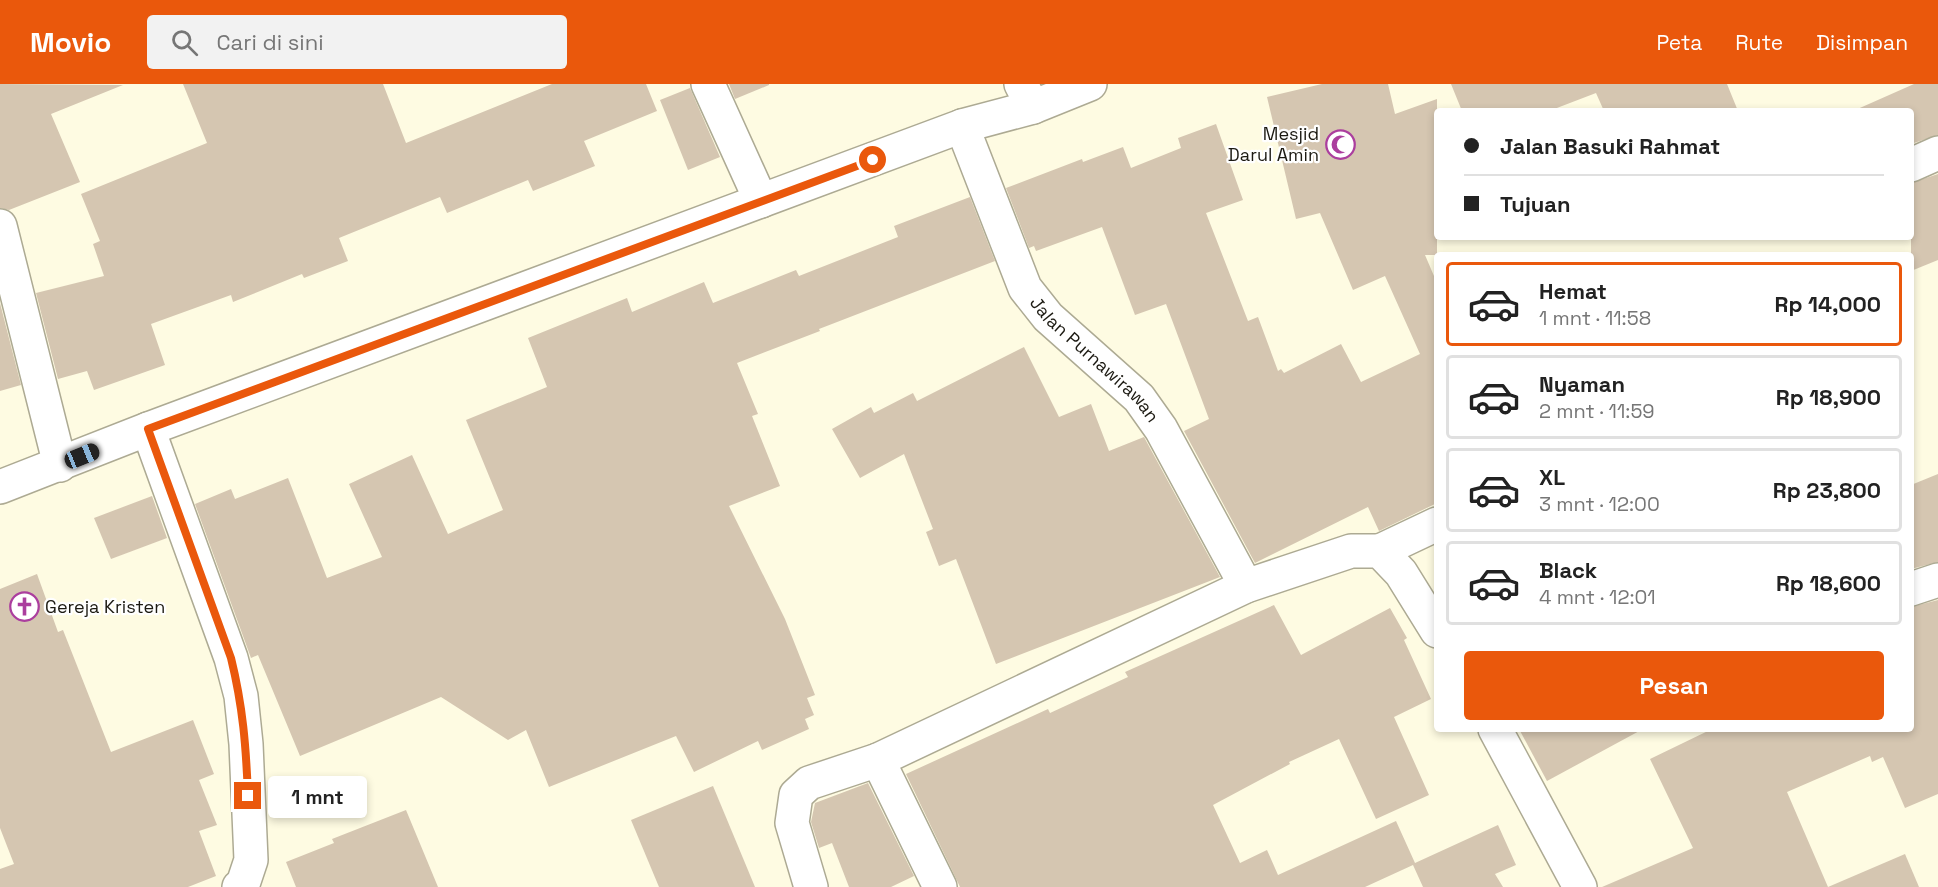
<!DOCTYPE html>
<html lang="id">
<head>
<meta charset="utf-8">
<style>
	:root { --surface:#fff; --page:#f2f2f2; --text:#222; --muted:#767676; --line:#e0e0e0; --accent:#ea580c }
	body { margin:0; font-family:"Space Grotesk",sans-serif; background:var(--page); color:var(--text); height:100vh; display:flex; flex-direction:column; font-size:22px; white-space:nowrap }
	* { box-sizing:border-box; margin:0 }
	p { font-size:20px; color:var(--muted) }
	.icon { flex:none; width:33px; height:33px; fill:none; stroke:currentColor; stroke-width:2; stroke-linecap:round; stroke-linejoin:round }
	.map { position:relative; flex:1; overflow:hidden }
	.drawer { position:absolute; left:1434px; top:168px; width:480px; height:480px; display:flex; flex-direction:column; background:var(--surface); border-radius:6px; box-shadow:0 3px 9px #0003 }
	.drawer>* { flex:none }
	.banner { position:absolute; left:1434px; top:24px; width:480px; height:132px; border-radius:6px; box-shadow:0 3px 9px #0003; display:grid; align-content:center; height:132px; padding:0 30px; background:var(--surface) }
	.end { position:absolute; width:27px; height:27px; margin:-14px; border:8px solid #ea580c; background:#fff; box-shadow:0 0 0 3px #fff }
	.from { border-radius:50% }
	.bubble { position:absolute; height:42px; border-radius:6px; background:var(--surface); box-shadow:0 3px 9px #0003; font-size:20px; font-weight:800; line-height:42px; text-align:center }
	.car { position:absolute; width:18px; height:36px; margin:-18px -9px; border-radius:8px; box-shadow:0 0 4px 2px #0007; background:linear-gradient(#222 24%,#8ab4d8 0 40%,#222 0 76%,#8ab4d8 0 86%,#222 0) }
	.banner b { display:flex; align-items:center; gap:21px; height:57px; font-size:22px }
	.banner b+b { border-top:2px solid var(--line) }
	.banner i { width:15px; height:15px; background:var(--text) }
	ul { padding:10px 0 0; list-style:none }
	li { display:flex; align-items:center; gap:18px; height:84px; margin:0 12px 9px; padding:0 18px; border:3px solid var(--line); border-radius:6px }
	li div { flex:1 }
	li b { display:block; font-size:22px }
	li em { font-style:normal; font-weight:800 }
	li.on { border-color:var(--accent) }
	li>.icon { width:54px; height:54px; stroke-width:1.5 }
	.cta { display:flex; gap:12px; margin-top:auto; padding:12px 30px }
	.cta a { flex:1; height:69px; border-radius:6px; background:var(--accent); color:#fff; font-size:24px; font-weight:800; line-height:69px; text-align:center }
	header { display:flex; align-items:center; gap:36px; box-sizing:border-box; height:84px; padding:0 30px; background:var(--accent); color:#fff }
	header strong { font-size:28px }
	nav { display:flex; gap:33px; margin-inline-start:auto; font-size:21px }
	.search { width:420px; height:54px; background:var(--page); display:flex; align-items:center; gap:15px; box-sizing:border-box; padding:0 21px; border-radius:6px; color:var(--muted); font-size:22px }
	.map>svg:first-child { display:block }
	.building { fill:#d5c6b1 }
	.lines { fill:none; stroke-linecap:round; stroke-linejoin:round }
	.minor-casing { stroke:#adaa93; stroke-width:36 }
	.trunk-casing { stroke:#adaa93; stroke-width:36 }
	.minor { stroke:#fff; stroke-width:33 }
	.trunk { stroke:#fff; stroke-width:33 }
	.route { stroke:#ea580c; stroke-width:8 }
	.labels { text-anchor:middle; stroke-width:4.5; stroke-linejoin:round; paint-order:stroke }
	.poi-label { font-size:18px; fill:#1c1a12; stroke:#fff; text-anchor:end }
	.street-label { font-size:18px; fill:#1c1a12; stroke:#fff }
</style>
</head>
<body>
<header>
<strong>Movio</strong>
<div class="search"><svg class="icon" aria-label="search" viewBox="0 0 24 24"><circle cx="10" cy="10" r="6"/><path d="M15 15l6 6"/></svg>Cari di sini</div>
<nav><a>Peta</a><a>Rute</a><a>Disimpan</a></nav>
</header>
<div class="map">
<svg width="1938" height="803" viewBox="0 0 1938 803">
	<rect width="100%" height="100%" fill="#fefbe2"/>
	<g class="building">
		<polygon points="0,0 123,1 51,30 80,98 9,126 0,124"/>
		<polygon points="183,0 383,0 406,59 552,0 646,0 657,27 584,57 595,82 533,107 528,96 447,129 440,113 339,154 348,177 304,194 302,190 233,218 231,211 151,240 165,281 94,306 87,287 58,295 36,209 104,192 93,160 100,157 81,110 207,59"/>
		<polygon points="729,0 769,0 769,1 735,15"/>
		<polygon points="1322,0 1388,0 1395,30 1437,15 1437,171 1425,171 1437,199 1437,419 1379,447 1368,423 1255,479 1184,347 1209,335 1166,220 1135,231 1102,143 1036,167 1034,162 1029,164 1006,104 1082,75 1083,78 1123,63 1131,84 1181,64 1178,54 1216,40 1243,116 1206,129 1248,237 1258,233 1278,287 1281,285 1284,289 1341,260 1361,298 1420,270 1385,192 1353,206 1320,129 1296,135 1267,13"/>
		<polygon points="1451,0 1727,0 1738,27 1604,27 1596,9 1549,27 1462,27"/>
		<polygon points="1914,0 1938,0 1938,51 1911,60 1911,27 1853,27"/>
		<polygon points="690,4 720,73 688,86 660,16"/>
		<polygon points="1938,90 1938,176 1911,187 1911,99"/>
		<polygon points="970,113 995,177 819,245 820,247 737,279 758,330 752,332 780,402 729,422 785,535 815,611 807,614 814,631 805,635 809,645 762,666 758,657 694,688 676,652 549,703 526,646 508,656 441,613 300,672 258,571 251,574 195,420 231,405 235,415 288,394 327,494 382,473 349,400 412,371 448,450 503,426 466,336 547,303 528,254 627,214 632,228 704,198 713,219 796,186 799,192 898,153 894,142"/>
		<polygon points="0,219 21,301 0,307"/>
		<polygon points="1024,263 1059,333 1091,320 1109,367 1144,353 1220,493 996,580 956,475 939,482 926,448 933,445 904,370 860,394 832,345 871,323 874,329 913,309 917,317"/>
		<polygon points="1938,390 1938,478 1911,485 1911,401"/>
		<polygon points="152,412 167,454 111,475 94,434"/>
		<polygon points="37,490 58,548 63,546 111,668 193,636 214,690 199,696 217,741 199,747 216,792 188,803 0,803 0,785 14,780 0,744 0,505"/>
		<polygon points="1938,516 1938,710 1905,724 1883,673 1872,678 1870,672 1787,708 1828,803 1602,803 1693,764 1650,675 1712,645 1911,645 1911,523"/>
		<polygon points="1274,521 1301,571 1390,524 1407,554 1404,556 1431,615 1394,633 1429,711 1376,735 1339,655 1289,678 1290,680 1213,721 1240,779 1267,766 1278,791 1396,737 1415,779 1498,741 1516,781 1495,790 1503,803 1423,803 1413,781 1365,803 960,803 906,690 1048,625 1050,629 1128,593 1125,588"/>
		<polygon points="1519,645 1643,645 1547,697"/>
		<polygon points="868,699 914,792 891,803 849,803 832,759 819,764 811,738 815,719"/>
		<polygon points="713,702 755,803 659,803 631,736"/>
		<polygon points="406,726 438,803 296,803 286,778 334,759 332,755"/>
		<polygon points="1905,770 1919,803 1828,803"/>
	</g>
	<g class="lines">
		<defs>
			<g id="minor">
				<polyline points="708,0 761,117"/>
				<polyline points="1021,0 1033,23"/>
				<path id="s1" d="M 962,42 L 1025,204 L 1048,233 L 1139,314 L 1161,345 L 1246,502"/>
				<polyline points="1911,81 1938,69"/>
				<polyline points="0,142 60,381"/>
				<polyline points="148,345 231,574 241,612 246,660 251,776 243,800 239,803"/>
				<polyline points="1380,467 1437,440"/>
				<polyline points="1911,505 1938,496"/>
				<polyline points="1495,645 1580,803"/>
				<polyline points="811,803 792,739 796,711 809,699 878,676"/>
				<polyline points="940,803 878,676 1246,502 1351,467 1380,467 1401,489 1437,547"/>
			</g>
			<polyline id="trunk" points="0,403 148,345 962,42 1033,23 1090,0"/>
		</defs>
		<use href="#minor" class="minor-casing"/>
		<use href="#trunk" class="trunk-casing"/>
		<use href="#minor" class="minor"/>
		<use href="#trunk" class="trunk"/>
	</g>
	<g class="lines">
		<path class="route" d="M 248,712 C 246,662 243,623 231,574 L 148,345 L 873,76"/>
	</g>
	<defs>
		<symbol id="mosque-ring" viewBox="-11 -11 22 22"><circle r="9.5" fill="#fff" stroke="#ab3e9e" stroke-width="1.5"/><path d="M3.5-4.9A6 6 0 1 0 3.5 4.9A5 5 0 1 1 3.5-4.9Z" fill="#ab3e9e"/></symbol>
		<symbol id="church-ring" viewBox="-11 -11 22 22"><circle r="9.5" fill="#fff" stroke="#ab3e9e" stroke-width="1.5"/><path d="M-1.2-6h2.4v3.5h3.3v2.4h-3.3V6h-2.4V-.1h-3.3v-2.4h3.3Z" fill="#ab3e9e"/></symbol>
	</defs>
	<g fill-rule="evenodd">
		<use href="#mosque-ring" x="1324" y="44" width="33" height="33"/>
		<use href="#church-ring" x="8" y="506" width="33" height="33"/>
	</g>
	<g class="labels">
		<g class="poi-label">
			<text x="1319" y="56">Mesjid<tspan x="1319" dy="21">Darul Amin</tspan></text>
			<text x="45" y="529" text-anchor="start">Gereja Kristen</text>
		</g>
		<g class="street-label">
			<text dy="6" stroke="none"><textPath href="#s1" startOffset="274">Jalan Purnawirawan</textPath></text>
		</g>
	</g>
</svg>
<i class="end from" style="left:873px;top:76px"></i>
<i class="end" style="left:248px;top:712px"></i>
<div class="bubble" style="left:268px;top:692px;width:99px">1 mnt</div>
<i class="car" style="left:82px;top:372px;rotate:68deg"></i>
<div class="banner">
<b><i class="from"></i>Jalan Basuki Rahmat</b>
<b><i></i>Tujuan</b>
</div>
<section class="drawer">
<ul>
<li class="on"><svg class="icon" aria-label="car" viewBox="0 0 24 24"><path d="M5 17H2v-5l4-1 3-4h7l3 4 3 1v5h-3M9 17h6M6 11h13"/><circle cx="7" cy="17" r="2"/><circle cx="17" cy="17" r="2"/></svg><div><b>Hemat</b><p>1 mnt · 11:58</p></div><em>Rp 14,000</em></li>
<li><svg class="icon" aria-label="car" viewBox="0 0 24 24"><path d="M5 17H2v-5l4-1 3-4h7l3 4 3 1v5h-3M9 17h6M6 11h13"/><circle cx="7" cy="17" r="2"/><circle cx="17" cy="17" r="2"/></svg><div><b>Nyaman</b><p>2 mnt · 11:59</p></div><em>Rp 18,900</em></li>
<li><svg class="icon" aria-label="car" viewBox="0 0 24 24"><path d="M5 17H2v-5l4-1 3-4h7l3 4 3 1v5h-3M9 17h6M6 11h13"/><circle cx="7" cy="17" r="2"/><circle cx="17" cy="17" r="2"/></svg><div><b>XL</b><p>3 mnt · 12:00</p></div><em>Rp 23,800</em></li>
<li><svg class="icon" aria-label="car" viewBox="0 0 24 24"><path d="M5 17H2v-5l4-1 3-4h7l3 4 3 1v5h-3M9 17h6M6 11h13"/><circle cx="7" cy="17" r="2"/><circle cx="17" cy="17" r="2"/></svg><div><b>Black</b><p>4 mnt · 12:01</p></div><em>Rp 18,600</em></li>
</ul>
<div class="cta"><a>Pesan</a></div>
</section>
</div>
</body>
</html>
